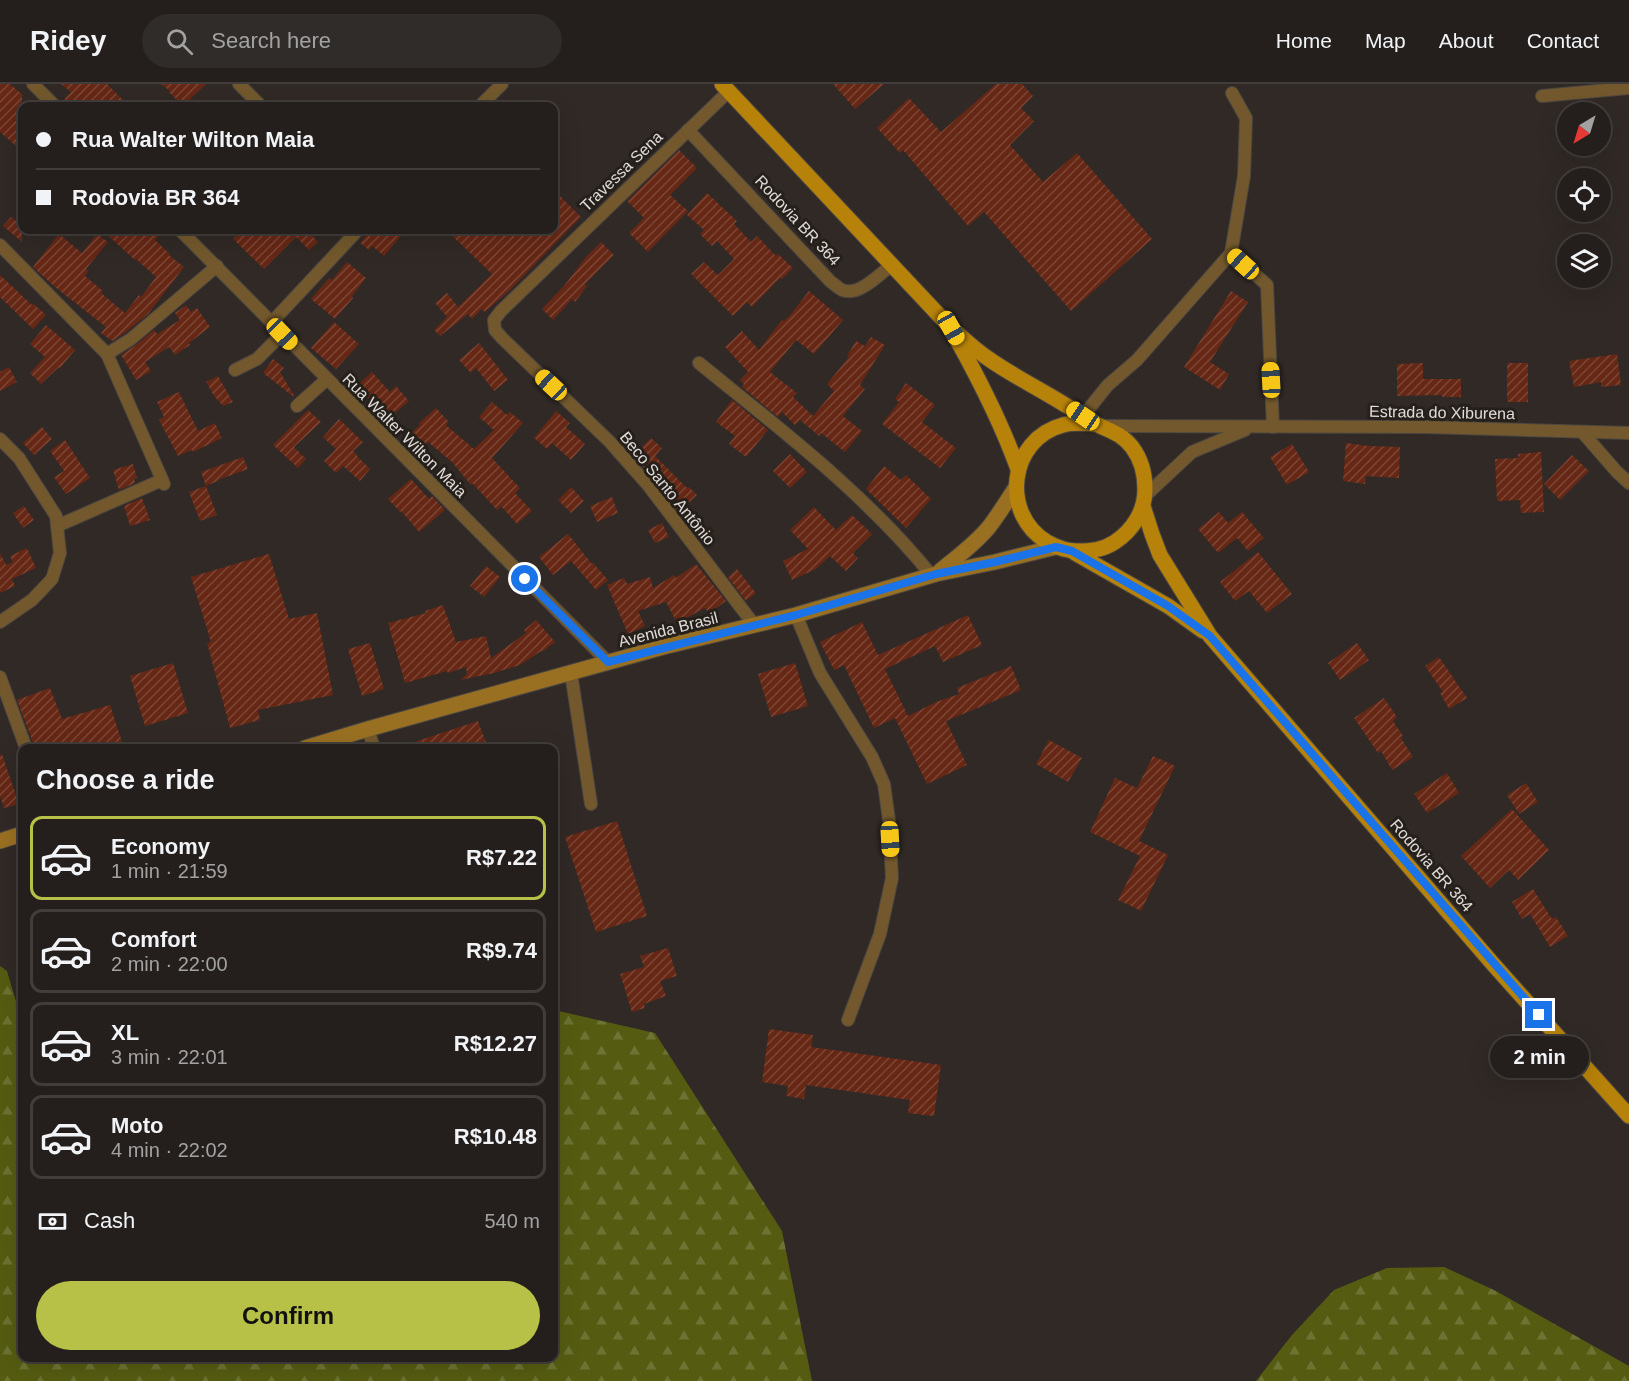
<!DOCTYPE html>
<html lang="en">
<head>
<meta charset="utf-8">
<style>
	:root { --surface:#241f1c; --page:#302c29; --text:#f1f3f6; --muted:#a3a2a3; --line:#413d3b; --accent:#b7c147 }
	body { margin:0; font-family:Arial,sans-serif; background:var(--page); color:var(--text); height:100vh; display:flex; flex-direction:column; font-size:22px; white-space:nowrap }
	* { box-sizing:border-box; margin:0 }
	p { font-size:20px; color:var(--muted) }
	.icon { flex:none; width:33px; height:33px; fill:none; stroke:currentColor; stroke-width:2; stroke-linecap:round; stroke-linejoin:round }
	.map { position:relative; flex:1; overflow:hidden }
	.details { position:absolute; left:18px; top:660px; width:540px; height:618px; display:flex; flex-direction:column; background:var(--surface); border-radius:12px; box-shadow:0 6px 24px #0002,0 0 0 2px var(--line) }
	.details>* { flex:none }
	.top-card { position:absolute; left:18px; top:18px; width:540px; height:132px; border-radius:12px; box-shadow:0 6px 24px #0002,0 0 0 2px var(--line); display:grid; align-content:center; height:132px; padding:0 18px; background:var(--surface) }
	.needle { width:39px; rotate:218deg }
	.fabs { position:absolute; left:1557px; top:18px; display:grid; gap:12px }
	.fabs a { display:grid; place-items:center; width:54px; height:54px; border-radius:50%; background:var(--surface); box-shadow:0 6px 24px #0002,0 0 0 2px var(--line); font-size:30px }
	.end { position:absolute; width:27px; height:27px; margin:-14px; border:8px solid #1a73e8; background:#fff; box-shadow:0 0 0 3px #fff }
	.from { border-radius:50% }
	.bubble { position:absolute; height:42px; border-radius:21px; background:var(--surface); box-shadow:0 6px 24px #0002,0 0 0 2px var(--line); font-size:20px; font-weight:600; line-height:42px; text-align:center }
	.car { position:absolute; width:18px; height:36px; margin:-18px -9px; border-radius:8px; box-shadow:0 0 4px 2px #0007; background:linear-gradient(#f5c518 24%,#345 0 40%,#f5c518 0 76%,#345 0 86%,#f5c518 0) }
	.top-card b { display:flex; align-items:center; gap:21px; height:57px; font-size:22px }
	.top-card b+b { border-top:2px solid var(--line) }
	.top-card i { width:15px; height:15px; background:var(--text) }
	ul { padding:0; list-style:none }
	li { display:flex; align-items:center; gap:18px; height:84px; margin:0 12px 9px; padding:0 6px; border:3px solid var(--line); border-radius:12px }
	li div { flex:1 }
	li b { display:block; font-size:22px }
	li em { font-style:normal; font-weight:600 }
	li.active { border-color:var(--accent) }
	li>.icon { width:54px; height:54px; stroke-width:1.5 }
	h2 { padding:0 18px; font-size:27px; line-height:72px }
	.pay { display:flex; align-items:center; gap:15px; height:66px; padding:0 18px; font-size:22px }
	.pay p { margin-inline-start:auto }
	.action { display:flex; gap:12px; margin-top:auto; padding:12px 18px }
	.action a { flex:1; height:69px; border-radius:36px; background:var(--accent); color:#111; font-size:24px; font-weight:600; line-height:69px; text-align:center }
	header { display:flex; align-items:center; gap:36px; box-sizing:border-box; height:84px; padding:0 30px; background:var(--surface); border-bottom:2px solid var(--line) }
	header strong { font-size:28px }
	nav { display:flex; gap:33px; margin-inline-start:auto; font-size:21px }
	.search { width:420px; height:54px; background:var(--page); display:flex; align-items:center; gap:15px; box-sizing:border-box; padding:0 21px; border-radius:33px; color:var(--muted); font-size:22px }
	.map>svg:first-child { display:block }
	.forest { fill:url(#forest-firs) }
	.building { fill:url(#building-hatch) }
	.lines { fill:none; stroke-linecap:round; stroke-linejoin:round }
	.street-casing { stroke:#4c4642; stroke-width:14 }
	.secondary-casing { stroke:#4c4642; stroke-width:17 }
	.primary-casing { stroke:#4c4642; stroke-width:17 }
	.street { stroke:#72582c; stroke-width:12 }
	.secondary { stroke:#997022; stroke-width:15 }
	.primary { stroke:#b78209; stroke-width:15 }
	.route { stroke:#1a73e8; stroke-width:8 }
	.labels { text-anchor:middle; stroke-width:6; stroke-linejoin:round; paint-order:stroke }
	.street-label { font-size:16px; fill:#e0dcd9; stroke:#26201b }
</style>
</head>
<body>
<header>
<strong>Ridey</strong>
<div class="search"><svg class="icon" aria-label="search" viewBox="0 0 24 24"><circle cx="10" cy="10" r="6"/><path d="M15 15l6 6"/></svg>Search here</div>
<nav><a>Home</a><a>Map</a><a>About</a><a>Contact</a></nav>
</header>
<div class="map">
<svg width="1629" height="1297" viewBox="0 0 1629 1297">
	<defs>
		<pattern id="forest-firs" width="22" height="20" patternUnits="userSpaceOnUse" patternTransform="scale(1.5)"><rect width="22" height="20" fill="#555c11"/><path d="M5 1l3.5 6h-7zM16 11l3.5 6h-7z" fill="#6d7333"/></pattern>
		<pattern id="building-hatch" width="6" height="6" patternUnits="userSpaceOnUse" patternTransform="scale(1.5)"><rect width="6" height="6" fill="#662715"/><path d="M-1 1l2-2M0 6l6-6M5 7l2-2" fill="none" stroke="#7c4636"/></pattern>
	</defs>
	<rect width="100%" height="100%" fill="#302925"/>
	<g class="forest">
		<polygon points="0,882 7,887 22,938 22,1274 554,1274 554,926 655,949 782,1147 812,1297 0,1297"/>
		<polygon points="1444,1183 1496,1207 1629,1282 1629,1297 1256,1297 1292,1251 1334,1206 1387,1184"/>
	</g>
	<g class="building">
		<polygon points="0,0 10,0 23,11 22,13 22,54 16,62 0,48"/>
		<polygon points="61,0 107,0 129,22 89,22 83,17 78,22 72,22 64,15 71,8"/>
		<polygon points="161,0 206,0 183,22 169,8 170,7"/>
		<polygon points="833,0 884,0 855,25"/>
		<polygon points="996,0 1022,0 1033,12 1021,24 1034,37 1010,61 1043,98 1077,69 1152,155 1071,227 984,128 968,142 903,66 900,69 877,44 909,14 941,48"/>
		<polygon points="679,66 697,84 670,111 688,127 648,168 629,149 644,134 627,117"/>
		<polygon points="554,106 581,133 509,207 485,228 482,225 472,235 468,230 440,252 434,246 447,233 435,219 447,209 458,223 492,190 446,146 554,146"/>
		<polygon points="707,109 737,137 734,140 751,158 757,152 776,172 778,170 793,184 782,195 780,194 752,223 747,218 733,232 691,190 704,178 718,191 734,175 717,157 712,162 700,150 704,146 687,131"/>
		<polygon points="11,133 22,142 22,158 3,142"/>
		<polygon points="102,146 164,146 155,156 170,170 169,171 184,183 148,230 126,248 112,257 101,249 106,243 55,203 33,183 59,150 82,169 97,150 108,158 86,185 88,187 85,192 103,207 101,209 125,229 139,211 141,213 156,193 136,175 135,176"/>
		<polygon points="242,146 307,146 318,158 309,166 296,153 264,185 233,155"/>
		<polygon points="371,146 406,146 384,172 372,162 369,166 360,159"/>
		<polygon points="601,158 614,171 585,200 587,202 575,218 572,215 553,236 542,225 564,202 586,173"/>
		<polygon points="347,178 366,194 352,212 353,214 335,235 311,215 329,194 332,196"/>
		<polygon points="0,191 32,221 34,220 46,231 33,245 0,213"/>
		<polygon points="809,207 843,236 814,270 796,256 770,288 797,309 793,313 813,332 834,307 827,300 849,273 847,272 856,257 865,262 871,253 885,261 860,301 865,305 843,332 862,347 845,368 821,349 819,352 800,336 795,341 782,328 778,333 742,303 744,300 740,296 748,288 725,263 742,247 759,266 782,236 784,237 791,230"/>
		<polygon points="1231,207 1248,218 1210,278 1229,290 1220,306 1184,283"/>
		<polygon points="186,221 191,228 197,224 210,243 189,259 190,261 175,271 169,263 145,278 151,287 136,296 121,271 136,261 154,246 157,250 180,236 175,229"/>
		<polygon points="334,238 359,260 336,285 311,264"/>
		<polygon points="46,241 75,266 60,284 59,283 41,300 30,289 45,273 30,260"/>
		<polygon points="479,259 508,296 494,307 476,284 471,289 459,276"/>
		<polygon points="1617,270 1621,301 1601,303 1601,298 1574,303 1569,277"/>
		<polygon points="273,275 284,284 280,288 295,313 294,313 263,289"/>
		<polygon points="1423,279 1423,295 1461,295 1461,313 1442,313 1442,311 1397,312 1397,280"/>
		<rect x="1507" y="279" width="21" height="39"/>
		<polygon points="9,283 17,298 0,307 0,288"/>
		<polygon points="372,288 390,308 396,302 409,317 388,335 357,302"/>
		<polygon points="218,292 233,318 223,322 214,312 206,298"/>
		<polygon points="906,299 935,321 922,338 956,364 940,384 882,340 899,318 895,315"/>
		<polygon points="179,308 198,347 215,339 222,354 193,368 192,366 178,372 159,336 164,333 157,318"/>
		<polygon points="732,316 768,346 746,373 729,360 735,352 716,338"/>
		<polygon points="492,318 507,331 510,328 523,339 492,374 520,404 515,409 532,427 517,440 501,422 497,426 472,399 471,401 452,378 428,358 418,367 406,354 420,341 419,339 436,324 449,338 446,341 474,365 494,346 479,333"/>
		<polygon points="308,326 321,338 294,363 306,375 298,384 273,361"/>
		<polygon points="556,327 570,339 566,343 585,360 571,376 552,359 547,365 534,354"/>
		<polygon points="339,335 363,358 353,367 357,371 357,372 370,385 360,397 343,382 336,389 324,377 336,365 323,353"/>
		<polygon points="42,343 52,355 34,371 23,359"/>
		<polygon points="651,354 662,364 655,372 687,404 689,403 697,411 679,428 655,396 633,372"/>
		<polygon points="65,356 90,394 66,410 54,393 64,387 50,367"/>
		<polygon points="1346,359 1369,362 1400,363 1399,394 1366,392 1365,400 1343,397"/>
		<polygon points="1292,360 1309,388 1287,401 1270,373"/>
		<polygon points="1541,368 1544,428 1521,429 1520,416 1497,417 1495,375 1518,374 1518,370"/>
		<polygon points="790,370 807,388 790,404 773,387"/>
		<polygon points="1572,371 1589,387 1560,416 1544,400"/>
		<polygon points="243,373 248,385 218,396 218,397 206,402 201,388"/>
		<polygon points="133,380 137,394 134,395 135,399 119,406 113,386"/>
		<polygon points="884,382 901,396 906,391 931,415 906,444 866,405"/>
		<polygon points="411,395 429,415 432,412 445,426 419,448 401,427 400,428 388,415"/>
		<polygon points="206,402 217,431 200,437 189,408"/>
		<polygon points="571,403 584,417 571,429 558,416"/>
		<polygon points="612,413 618,429 597,438 590,422"/>
		<polygon points="142,414 150,436 130,442 124,422"/>
		<polygon points="24,422 34,436 23,444 13,429"/>
		<polygon points="814,423 836,446 852,431 872,450 853,469 858,474 846,487 830,472 816,485 792,496 783,477 808,465 790,446"/>
		<polygon points="1219,428 1228,439 1242,428 1264,454 1248,467 1237,454 1218,469 1198,445"/>
		<polygon points="662,439 669,453 655,459 648,446"/>
		<polygon points="568,450 592,480 593,479 608,496 596,506 571,477 553,491 539,473"/>
		<polygon points="27,464 36,484 12,495 15,502 0,509 0,469 6,481 13,478 10,472"/>
		<polygon points="1258,468 1292,510 1267,529 1249,507 1235,517 1220,498"/>
		<polygon points="269,470 289,535 317,529 333,611 258,626 260,636 230,644 207,559 211,558 191,493"/>
		<polygon points="696,480 726,517 709,529 705,524 677,539 666,518 638,527 645,542 628,550 607,501 624,494 627,500 650,493 653,504 674,491 676,494"/>
		<polygon points="486,482 500,493 484,513 470,502"/>
		<polygon points="737,485 756,509 746,517 728,493"/>
		<polygon points="443,521 456,558 486,552 491,574 526,549 524,546 536,536 555,558 542,568 541,567 520,581 494,589 460,596 467,590 466,583 448,589 447,587 405,599 388,539 426,529 425,527"/>
		<polygon points="968,531 982,561 943,578 935,562 885,585 908,632 936,618 959,610 957,604 1011,582 1021,606 946,637 967,681 927,700 895,634 874,644 844,581 834,586 820,558 862,538 878,571"/>
		<polygon points="370,559 384,605 362,612 348,565"/>
		<polygon points="1357,559 1369,576 1340,596 1328,579"/>
		<polygon points="1439,573 1467,614 1449,625 1440,609 1443,608 1425,582"/>
		<polygon points="173,579 188,629 145,642 130,592"/>
		<polygon points="795,579 808,622 771,633 758,590"/>
		<polygon points="50,604 62,635 110,621 124,664 35,664 17,616"/>
		<polygon points="1384,614 1397,633 1393,637 1403,652 1401,654 1413,673 1392,686 1381,667 1378,669 1354,634"/>
		<polygon points="478,637 488,664 402,664 402,662"/>
		<polygon points="1049,656 1082,674 1068,698 1036,680"/>
		<polygon points="2,670 19,720 4,724 0,712 0,671"/>
		<polygon points="1153,672 1175,682 1139,757 1168,771 1141,827 1118,816 1140,772 1090,748 1115,694 1137,704"/>
		<polygon points="1447,689 1459,709 1427,729 1414,710"/>
		<polygon points="1526,699 1538,718 1519,730 1507,711"/>
		<polygon points="1512,725 1549,766 1518,796 1509,786 1490,804 1461,772"/>
		<polygon points="617,737 647,832 596,848 565,753"/>
		<polygon points="1533,805 1552,835 1556,833 1568,852 1550,863 1530,830 1522,835 1512,818"/>
		<polygon points="668,864 677,892 660,897 666,912 644,920 645,924 632,928 620,890 644,883 640,872"/>
		<polygon points="769,945 813,951 811,963 941,981 934,1032 908,1029 910,1016 806,1001 804,1015 786,1012 788,1002 762,998"/>
	</g>
	<g class="lines">
		<defs>
			<g id="street">
				<polyline points="33,0 55,22"/>
				<polyline points="239,0 261,22"/>
				<polyline points="729,7 501,227 494,236 495,246 503,255 610,358 648,401 755,542"/>
				<polyline points="1232,9 1246,34 1244,92 1231,169 1267,201 1273,343"/>
				<polyline points="1542,12 1629,4"/>
				<polyline points="480,22 502,0"/>
				<path d="M 688,46 L 830,197 C 834,200 838,204 842,206 C 859,213 879,190 892,181"/>
				<polyline points="180,146 608,578"/>
				<polyline points="0,161 107,270 164,400"/>
				<polyline points="272,238 358,146"/>
				<polyline points="107,270 131,255 217,182"/>
				<path d="M 699,279 C 780,345 866,410 932,492"/>
				<polyline points="235,286 257,275 282,250"/>
				<polyline points="297,322 327,295"/>
				<polyline points="1083,332 1108,301 1137,276 1231,169"/>
				<polyline points="1104,342 1426,343 1629,349"/>
				<polyline points="1583,349 1617,388 1629,399"/>
				<polyline points="0,355 19,374 56,432 60,469 52,495 32,516 0,538"/>
				<polyline points="1145,412 1192,368 1245,346"/>
				<polyline points="57,442 162,396"/>
				<polyline points="796,531 820,589 872,673 884,700 889,736 892,794 880,850 848,936"/>
				<polyline points="571,589 591,720"/>
				<polyline points="0,593 26,664"/>
				<polyline points="368,645 374,664"/>
			</g>
			<g id="secondary">
				<path d="M 940,487 C 957,473 975,460 989,443 C 999,430 1007,417 1016,403"/>
				<polyline points="305,664 368,645 663,563 796,531 936,490 995,478 1056,463"/>
				<polyline points="0,757 22,750"/>
			</g>
			<g id="primary">
				<path d="M 722,0 L 951,244 C 962,253 973,264 986,273 C 1011,291 1040,305 1067,322 C 1076,327 1084,335 1094,339 C 1109,347 1120,348 1132,363 C 1141,375 1145,390 1145,405 C 1145,427 1133,446 1115,458 C 1103,466 1091,467 1077,467 C 1065,467 1056,463 1047,458 C 1000,430 1009,355 1063,341 C 1073,338 1083,339 1094,340"/>
				<path d="M 955,252 C 979,295 1001,338 1018,385"/>
				<polyline points="1143,422 1152,450 1160,471 1210,552 1493,880 1629,1032"/>
				<polyline points="1075,469 1168,522 1203,547"/>
			</g>
		</defs>
		<use href="#street" class="street-casing"/>
		<use href="#secondary" class="secondary-casing"/>
		<use href="#primary" class="primary-casing"/>
		<use href="#street" class="street"/>
		<use href="#secondary" class="secondary"/>
		<use href="#primary" class="primary"/>
	</g>
	<g class="lines">
		<polyline class="route" points="525,495 608,578 796,531 936,490 995,478 1056,463 1072,467 1168,522 1210,552 1539,931"/>
	</g>
	<g class="labels">
		<g class="street-label">
			<text transform="translate(621 87) rotate(-44)" y="6">Travessa Sena</text>
			<text transform="translate(798 136) rotate(47)" y="6">Rodovia BR 364</text>
			<text transform="translate(1442 328) rotate(1)" y="6">Estrada do Xiburena</text>
			<text transform="translate(405 351) rotate(45)" y="6">Rua Walter Wilton Maia</text>
			<text transform="translate(668 404) rotate(51)" y="6">Beco Santo Antônio</text>
			<text transform="translate(668 545) rotate(-14)" y="6">Avenida Brasil</text>
			<text transform="translate(1432 781) rotate(49)" y="6">Rodovia BR 364</text>
		</g>
	</g>
</svg>
<div class="fabs">
<a><svg class="needle" viewBox="-14 -14 28 28"><path d="M0-13l5 13h-10z" fill="#e53935"/><path d="M0 13l5-13h-10z" fill="#a3a2a3"/></svg></a>
<a><svg class="icon" aria-label="locate" viewBox="0 0 24 24"><circle cx="12" cy="12" r="6"/><path d="M12 2v4M12 18v4M2 12h4M18 12h4"/></svg></a>
<a><svg class="icon" aria-label="layers" viewBox="0 0 24 24"><path d="M12 4l9 5-9 5-9-5zM3 14l9 5 9-5"/></svg></a>
</div>
<i class="end from" style="left:525px;top:495px"></i>
<i class="end" style="left:1539px;top:931px"></i>
<div class="bubble" style="left:1490px;top:952px;width:99px">2 min</div>
<i class="car" style="left:1243px;top:180px;rotate:312deg"></i>
<i class="car" style="left:951px;top:244px;rotate:151deg"></i>
<i class="car" style="left:282px;top:250px;rotate:136deg"></i>
<i class="car" style="left:1271px;top:296px;rotate:357deg"></i>
<i class="car" style="left:551px;top:301px;rotate:313deg"></i>
<i class="car" style="left:1083px;top:332px;rotate:304deg"></i>
<i class="car" style="left:890px;top:755px;rotate:177deg"></i>
<div class="top-card">
<b><i class="from"></i>Rua Walter Wilton Maia</b>
<b><i></i>Rodovia BR 364</b>
</div>
<section class="details">
<h2>Choose a ride</h2>
<ul>
<li class="active"><svg class="icon" aria-label="car" viewBox="0 0 24 24"><path d="M5 17H2v-5l4-1 3-4h7l3 4 3 1v5h-3M9 17h6M6 11h13"/><circle cx="7" cy="17" r="2"/><circle cx="17" cy="17" r="2"/></svg><div><b>Economy</b><p>1 min · 21:59</p></div><em>R$7.22</em></li>
<li><svg class="icon" aria-label="car" viewBox="0 0 24 24"><path d="M5 17H2v-5l4-1 3-4h7l3 4 3 1v5h-3M9 17h6M6 11h13"/><circle cx="7" cy="17" r="2"/><circle cx="17" cy="17" r="2"/></svg><div><b>Comfort</b><p>2 min · 22:00</p></div><em>R$9.74</em></li>
<li><svg class="icon" aria-label="car" viewBox="0 0 24 24"><path d="M5 17H2v-5l4-1 3-4h7l3 4 3 1v5h-3M9 17h6M6 11h13"/><circle cx="7" cy="17" r="2"/><circle cx="17" cy="17" r="2"/></svg><div><b>XL</b><p>3 min · 22:01</p></div><em>R$12.27</em></li>
<li><svg class="icon" aria-label="car" viewBox="0 0 24 24"><path d="M5 17H2v-5l4-1 3-4h7l3 4 3 1v5h-3M9 17h6M6 11h13"/><circle cx="7" cy="17" r="2"/><circle cx="17" cy="17" r="2"/></svg><div><b>Moto</b><p>4 min · 22:02</p></div><em>R$10.48</em></li>
</ul>
<div class="pay"><svg class="icon" aria-label="cash" viewBox="0 0 24 24"><path d="M3 7h18v10H3z"/><circle cx="12" cy="12" r="2"/></svg>Cash<p>540 m</p></div>
<div class="action"><a>Confirm</a></div>
</section>
</div>
</body>
</html>
